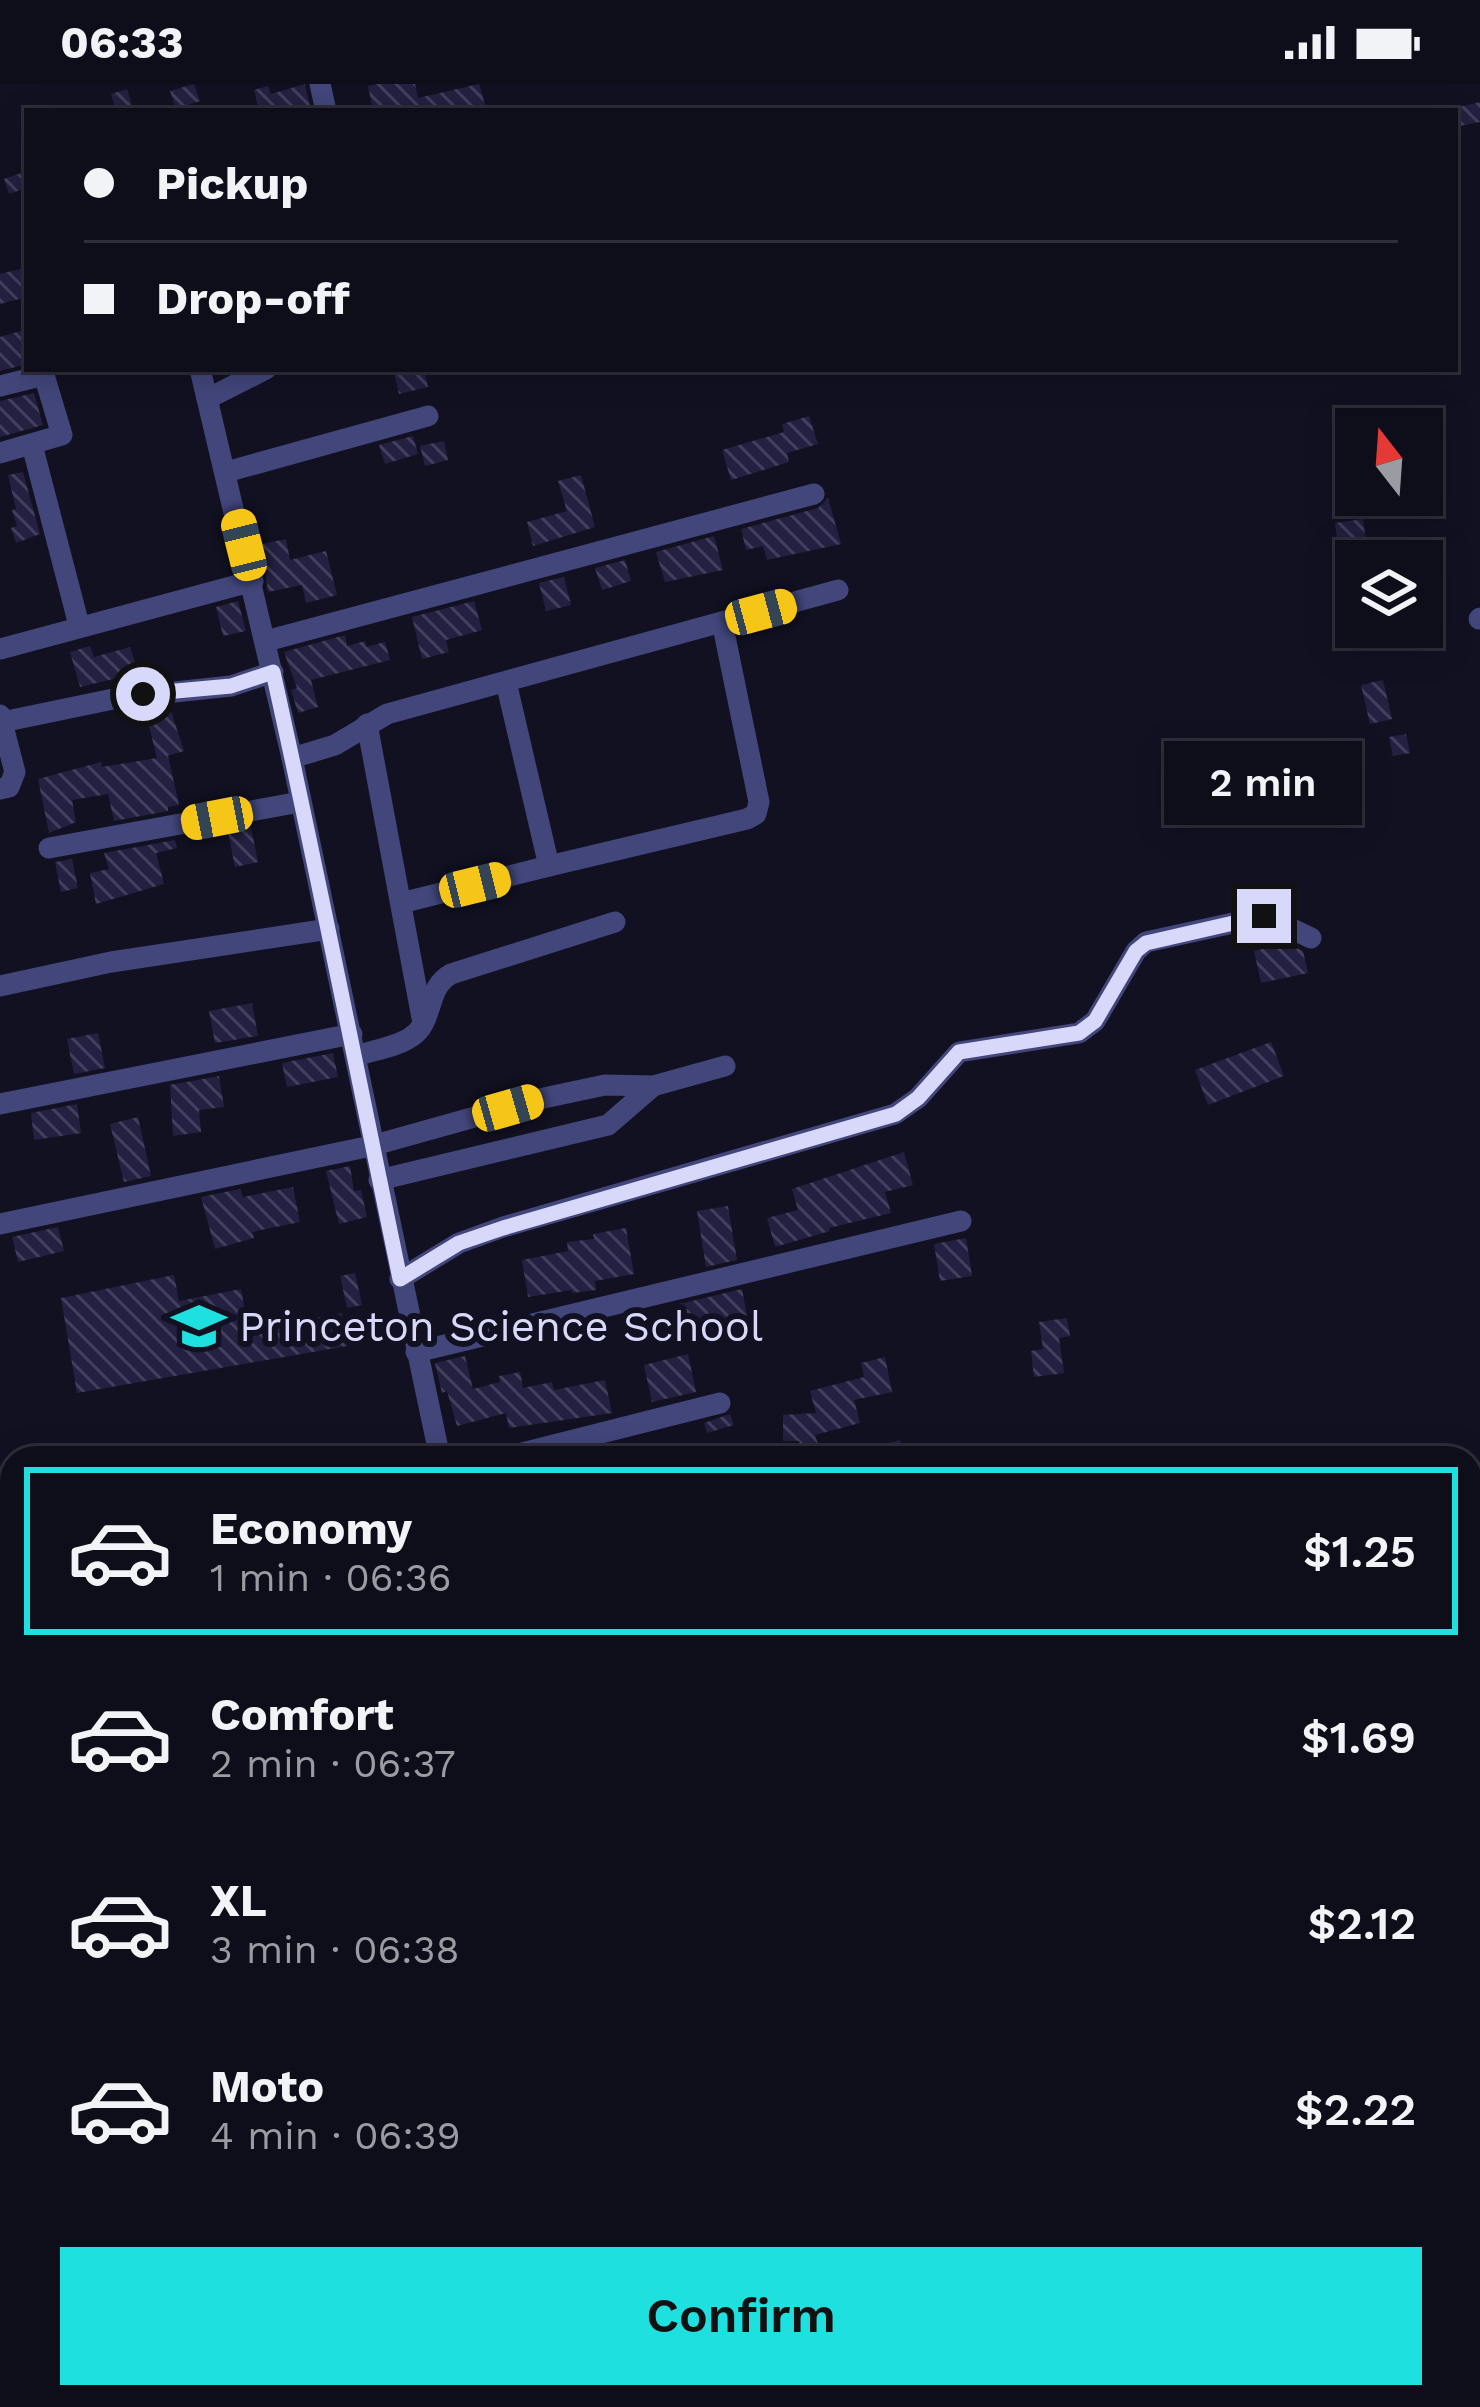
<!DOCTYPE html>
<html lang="en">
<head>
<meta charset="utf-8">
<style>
	:root { --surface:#0e0d1a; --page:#1c1b27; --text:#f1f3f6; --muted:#9b9ca2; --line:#2e2d39; --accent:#1ee0df }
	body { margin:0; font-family:"Work Sans",sans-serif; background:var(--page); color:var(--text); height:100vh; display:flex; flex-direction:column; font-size:45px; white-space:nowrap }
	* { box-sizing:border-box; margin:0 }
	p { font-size:39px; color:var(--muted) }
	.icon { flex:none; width:66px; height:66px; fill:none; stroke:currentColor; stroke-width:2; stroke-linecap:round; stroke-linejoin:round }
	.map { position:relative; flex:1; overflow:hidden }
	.sheet { position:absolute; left:0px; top:1362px; width:1482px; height:963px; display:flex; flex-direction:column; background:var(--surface); border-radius:36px 36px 0 0; box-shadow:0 6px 30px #0003,0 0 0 3px var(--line) }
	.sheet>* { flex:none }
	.hud { position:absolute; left:24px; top:24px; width:1434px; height:264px; border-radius:0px; box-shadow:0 6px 30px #0003,0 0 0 3px var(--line); display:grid; align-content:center; height:264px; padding:0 60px; background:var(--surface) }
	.needle { width:78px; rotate:343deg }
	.controls { position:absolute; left:1335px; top:324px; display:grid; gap:24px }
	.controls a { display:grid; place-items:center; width:108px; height:108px; border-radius:0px; background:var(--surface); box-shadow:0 6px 30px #0003,0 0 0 3px var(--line); font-size:60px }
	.end { position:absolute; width:54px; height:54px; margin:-27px; border:15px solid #d8d8fa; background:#111; box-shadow:0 0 0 6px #111 }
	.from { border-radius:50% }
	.bubble { position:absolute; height:84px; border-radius:0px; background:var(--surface); box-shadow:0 6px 30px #0003,0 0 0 3px var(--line); font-size:39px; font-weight:600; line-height:84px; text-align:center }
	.car { position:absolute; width:36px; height:72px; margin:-36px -18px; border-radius:15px; box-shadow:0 0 9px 3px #0007; background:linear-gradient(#f5c518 24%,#345 0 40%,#f5c518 0 76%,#345 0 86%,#f5c518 0) }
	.hud b { display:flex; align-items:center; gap:42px; height:114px; font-size:45px }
	.hud b+b { border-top:3px solid var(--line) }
	.hud i { width:30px; height:30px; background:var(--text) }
	ul { padding:21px 0 0; list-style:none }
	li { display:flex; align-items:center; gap:36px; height:168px; margin:0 24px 18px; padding:0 36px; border:6px solid transparent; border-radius:0px }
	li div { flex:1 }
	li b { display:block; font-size:45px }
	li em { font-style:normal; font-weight:600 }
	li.selected { border-color:var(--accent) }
	li>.icon { width:108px; height:108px; stroke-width:1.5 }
	.cta { display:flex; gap:24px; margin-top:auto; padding:24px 60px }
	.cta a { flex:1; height:138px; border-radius:0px; background:var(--accent); color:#111; font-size:48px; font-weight:600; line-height:138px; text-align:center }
	.status { display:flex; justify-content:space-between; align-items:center; height:84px; padding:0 60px; background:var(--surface); direction:ltr }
	.status svg { height:33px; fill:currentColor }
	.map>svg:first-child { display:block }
	.building { fill:url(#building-back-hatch) }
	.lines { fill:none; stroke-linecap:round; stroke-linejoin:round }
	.path { stroke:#3fa796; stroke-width:3; stroke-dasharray:6 9; stroke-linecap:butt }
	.minor { stroke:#42467b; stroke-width:21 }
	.route { stroke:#d8d8fa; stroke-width:15 }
	.labels { text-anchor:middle; stroke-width:12; stroke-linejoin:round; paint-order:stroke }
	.poi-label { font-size:42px; fill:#d8d8fa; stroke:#121122; text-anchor:start }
</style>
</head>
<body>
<div class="status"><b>06:33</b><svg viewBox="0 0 49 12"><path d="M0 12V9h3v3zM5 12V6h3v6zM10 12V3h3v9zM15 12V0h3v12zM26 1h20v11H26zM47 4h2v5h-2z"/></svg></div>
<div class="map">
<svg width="1480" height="2323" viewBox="0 0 1480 2323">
	<defs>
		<pattern id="building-back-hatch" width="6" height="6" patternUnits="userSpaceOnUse" patternTransform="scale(3)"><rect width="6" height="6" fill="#232041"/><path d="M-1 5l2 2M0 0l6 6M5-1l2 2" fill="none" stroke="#42405d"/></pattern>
	</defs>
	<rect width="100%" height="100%" fill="#121122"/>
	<g class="building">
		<polygon points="194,0 200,17 176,25 170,7"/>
		<polygon points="305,0 311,27 259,27 254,6 268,2 271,10"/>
		<polygon points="378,0 415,0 418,14 479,0 486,24 373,27 368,2"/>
		<polygon points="127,5 133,24 116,27 111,10"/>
		<polygon points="1480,18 1480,38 1455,43 1455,24"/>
		<polygon points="21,89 26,104 9,110 4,95"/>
		<polygon points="27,183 27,213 0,220 0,190"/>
		<polygon points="27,245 27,280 0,287 0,253"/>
		<polygon points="393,285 424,285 428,303 399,310"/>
		<polygon points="34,309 43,341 0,353 0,317"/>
		<polygon points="809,332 818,360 787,369 789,378 731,396 722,366 784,348 782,340"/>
		<polygon points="413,352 418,370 385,380 379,361"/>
		<polygon points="444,357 448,376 425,382 420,362"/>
		<polygon points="23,388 40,450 16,459 11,444 17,442 12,426 16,425 8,391"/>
		<polygon points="581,391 595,443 533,462 527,438 567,427 558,397"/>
		<polygon points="828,414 841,460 767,476 763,462 746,466 741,445 818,424"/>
		<polygon points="1363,435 1366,458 1338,462 1335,439"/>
		<polygon points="714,452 723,486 665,498 656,468"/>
		<polygon points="286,455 290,476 326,467 337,511 306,519 302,501 268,508 262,460"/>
		<polygon points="625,476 631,497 602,506 595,484"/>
		<polygon points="564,493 571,521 546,527 539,499"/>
		<polygon points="238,517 246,547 223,552 216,523"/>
		<polygon points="474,517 482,546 446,556 449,568 422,575 412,533"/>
		<polygon points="345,551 347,562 365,557 366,563 385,558 390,576 311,596 318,623 298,629 291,606 297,604 284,568"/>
		<polygon points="90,562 94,573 130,563 138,589 80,603 70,568"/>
		<polygon points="1383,596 1392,635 1370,640 1361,601"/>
		<polygon points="170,624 184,667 163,673 168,672 179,721 168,723 168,727 114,737 108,710 72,716 76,738 49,749 38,695 101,678 102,683 157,674 145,626"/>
		<polygon points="1406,650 1410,669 1393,672 1389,653"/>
		<polygon points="251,743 258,778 235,783 228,748"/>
		<polygon points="175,756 177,764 156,769 164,800 96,820 90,789 109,785 104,769"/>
		<polygon points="72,775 78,804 61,808 55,778"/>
		<polygon points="1287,859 1303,867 1308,889 1261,899 1254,867"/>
		<polygon points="252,919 258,952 215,959 209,927"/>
		<polygon points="98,949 105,984 74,990 67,955"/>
		<polygon points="1271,958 1284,992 1208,1021 1195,986"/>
		<polygon points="333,969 338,993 287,1003 282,979"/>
		<polygon points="219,992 224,1023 199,1026 201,1048 173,1052 170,1001"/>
		<polygon points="77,1020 81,1049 34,1056 31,1029"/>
		<polygon points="138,1033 151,1092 124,1098 110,1040"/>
		<polygon points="904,1068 913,1101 885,1108 891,1129 829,1144 830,1147 775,1163 767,1134 798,1126 792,1105"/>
		<polygon points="350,1082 354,1107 361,1106 367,1133 339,1140 326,1087"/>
		<polygon points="293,1103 300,1138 252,1148 254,1154 215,1165 201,1113 240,1105 243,1113"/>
		<polygon points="728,1122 737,1176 706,1183 697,1127"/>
		<polygon points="58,1143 64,1167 18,1178 12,1153"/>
		<polygon points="626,1144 634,1190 595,1197 596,1206 572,1209 572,1206 528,1213 522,1176 568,1167 567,1158 594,1155 593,1150"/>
		<polygon points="966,1154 972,1192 940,1197 934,1160"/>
		<polygon points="355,1189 362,1221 347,1224 340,1192"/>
		<polygon points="174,1191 179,1217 241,1205 248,1244 342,1229 347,1262 77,1309 61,1214"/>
		<polygon points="742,1205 748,1238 681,1253 675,1221"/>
		<polygon points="1067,1234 1070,1252 1059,1254 1064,1289 1034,1293 1031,1267 1043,1265 1039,1238"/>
		<polygon points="688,1270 696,1308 652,1318 644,1281"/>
		<polygon points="465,1272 473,1305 500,1298 499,1292 520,1288 523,1304 552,1298 554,1306 605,1296 612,1329 509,1344 506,1329 457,1342 447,1307 442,1309 435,1279"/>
		<polygon points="885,1273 892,1308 854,1316 860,1339 815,1351 823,1374 804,1374 799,1357 783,1357 783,1331 816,1329 810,1307 864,1293 861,1279"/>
		<polygon points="730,1330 734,1341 707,1349 704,1339"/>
		<polygon points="900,1356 906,1374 855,1374 855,1370"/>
	</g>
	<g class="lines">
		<g class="path">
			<polyline points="1470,1859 1480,1856"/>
			<polyline points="0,2040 12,2038"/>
		</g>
		<g class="minor">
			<polyline points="320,0 326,27"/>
			<polyline points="200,285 292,674 440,1374"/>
			<polyline points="0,302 44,291 62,351 0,369"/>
			<polyline points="207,315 266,285"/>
			<polyline points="32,361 79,541"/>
			<polyline points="226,388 428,332"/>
			<polyline points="1479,535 1480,534"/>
			<polyline points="266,557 814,410"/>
			<polyline points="0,565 253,497"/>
			<polyline points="506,598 549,782 747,735 756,730 759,718 722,538"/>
			<polyline points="0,631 15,688 9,703 0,705"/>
			<polyline points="2,638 118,614 231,602 273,588"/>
			<polyline points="367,640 422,934"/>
			<polyline points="292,674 335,661 387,630 838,506"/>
			<polyline points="49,764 300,718"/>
			<polyline points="401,819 549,782"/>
			<polyline points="0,902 111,878 329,845"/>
			<path d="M 356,972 C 373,966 397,963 411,953 C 435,938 425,904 451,890 L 615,838"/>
			<polyline points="0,1020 352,950"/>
			<polyline points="379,1096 608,1041 653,1002"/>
			<polyline points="0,1140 371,1062 539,1015 605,1001 653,1002 725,982"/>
			<polyline points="400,1195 459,1159 503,1143 895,1030 918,1014 959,968 1079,949 1095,937 1136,867 1146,858 1265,832 1311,854"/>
			<polyline points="416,1268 961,1137"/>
			<polyline points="502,1374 720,1319"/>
			<polyline points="0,1823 11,1864 12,1923"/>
			<polyline points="0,1978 12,1969"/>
			<polyline points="489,2313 490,2323"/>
			<polyline points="586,2323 587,2313"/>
			<polyline points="760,2323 764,2313"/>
			<polyline points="1198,2323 1225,2316"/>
		</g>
	</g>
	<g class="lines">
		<path class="route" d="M 143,610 L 231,602 L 273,588 C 318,790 358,992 400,1195 L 459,1159 L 503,1144 L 896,1030 L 918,1014 L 959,968 L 1079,949 L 1095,937 L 1136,867 L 1146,859 L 1264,832"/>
	</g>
	<defs>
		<symbol id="school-bare" viewBox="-9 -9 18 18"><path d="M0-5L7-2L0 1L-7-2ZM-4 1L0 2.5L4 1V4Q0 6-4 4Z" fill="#1ee0df" stroke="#121122" stroke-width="2.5" paint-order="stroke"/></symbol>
	</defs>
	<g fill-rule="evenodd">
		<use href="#school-bare" x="161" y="1204" width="76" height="76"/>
	</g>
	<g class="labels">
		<g class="poi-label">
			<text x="239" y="1257">Princeton Science School</text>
		</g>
	</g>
</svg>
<div class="controls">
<a><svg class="needle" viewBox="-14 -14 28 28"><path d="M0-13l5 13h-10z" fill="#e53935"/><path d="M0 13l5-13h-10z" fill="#9b9ca2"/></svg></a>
<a><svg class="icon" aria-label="layers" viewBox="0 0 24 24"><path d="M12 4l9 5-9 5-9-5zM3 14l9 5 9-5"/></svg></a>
</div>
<i class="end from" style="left:143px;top:610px"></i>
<i class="end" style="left:1264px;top:832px"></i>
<div class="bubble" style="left:1164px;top:657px;width:198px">2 min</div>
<i class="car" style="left:244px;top:461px;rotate:346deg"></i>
<i class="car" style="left:761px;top:528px;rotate:75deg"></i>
<i class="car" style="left:217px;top:734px;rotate:259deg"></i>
<i class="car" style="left:475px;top:801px;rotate:76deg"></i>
<i class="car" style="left:508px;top:1024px;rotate:74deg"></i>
<div class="hud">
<b><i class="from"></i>Pickup</b>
<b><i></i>Drop-off</b>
</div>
<section class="sheet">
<ul>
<li class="selected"><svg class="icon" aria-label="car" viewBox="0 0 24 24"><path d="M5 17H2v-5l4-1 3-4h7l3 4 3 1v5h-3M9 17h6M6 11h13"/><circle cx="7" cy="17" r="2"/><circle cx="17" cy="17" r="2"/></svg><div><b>Economy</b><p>1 min · 06:36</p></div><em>$1.25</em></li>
<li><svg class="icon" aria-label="car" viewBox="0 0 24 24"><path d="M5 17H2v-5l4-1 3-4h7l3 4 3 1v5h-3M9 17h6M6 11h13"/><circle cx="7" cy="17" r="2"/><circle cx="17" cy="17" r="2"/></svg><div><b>Comfort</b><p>2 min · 06:37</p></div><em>$1.69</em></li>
<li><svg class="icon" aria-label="car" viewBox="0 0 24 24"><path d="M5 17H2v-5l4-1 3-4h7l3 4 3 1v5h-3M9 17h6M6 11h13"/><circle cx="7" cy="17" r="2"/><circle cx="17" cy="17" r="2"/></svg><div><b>XL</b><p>3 min · 06:38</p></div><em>$2.12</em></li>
<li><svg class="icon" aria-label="car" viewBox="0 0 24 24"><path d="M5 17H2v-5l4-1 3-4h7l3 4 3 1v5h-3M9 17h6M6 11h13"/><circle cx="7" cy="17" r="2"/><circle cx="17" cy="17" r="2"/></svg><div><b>Moto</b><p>4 min · 06:39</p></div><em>$2.22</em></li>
</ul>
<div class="cta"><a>Confirm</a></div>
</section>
</div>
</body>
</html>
